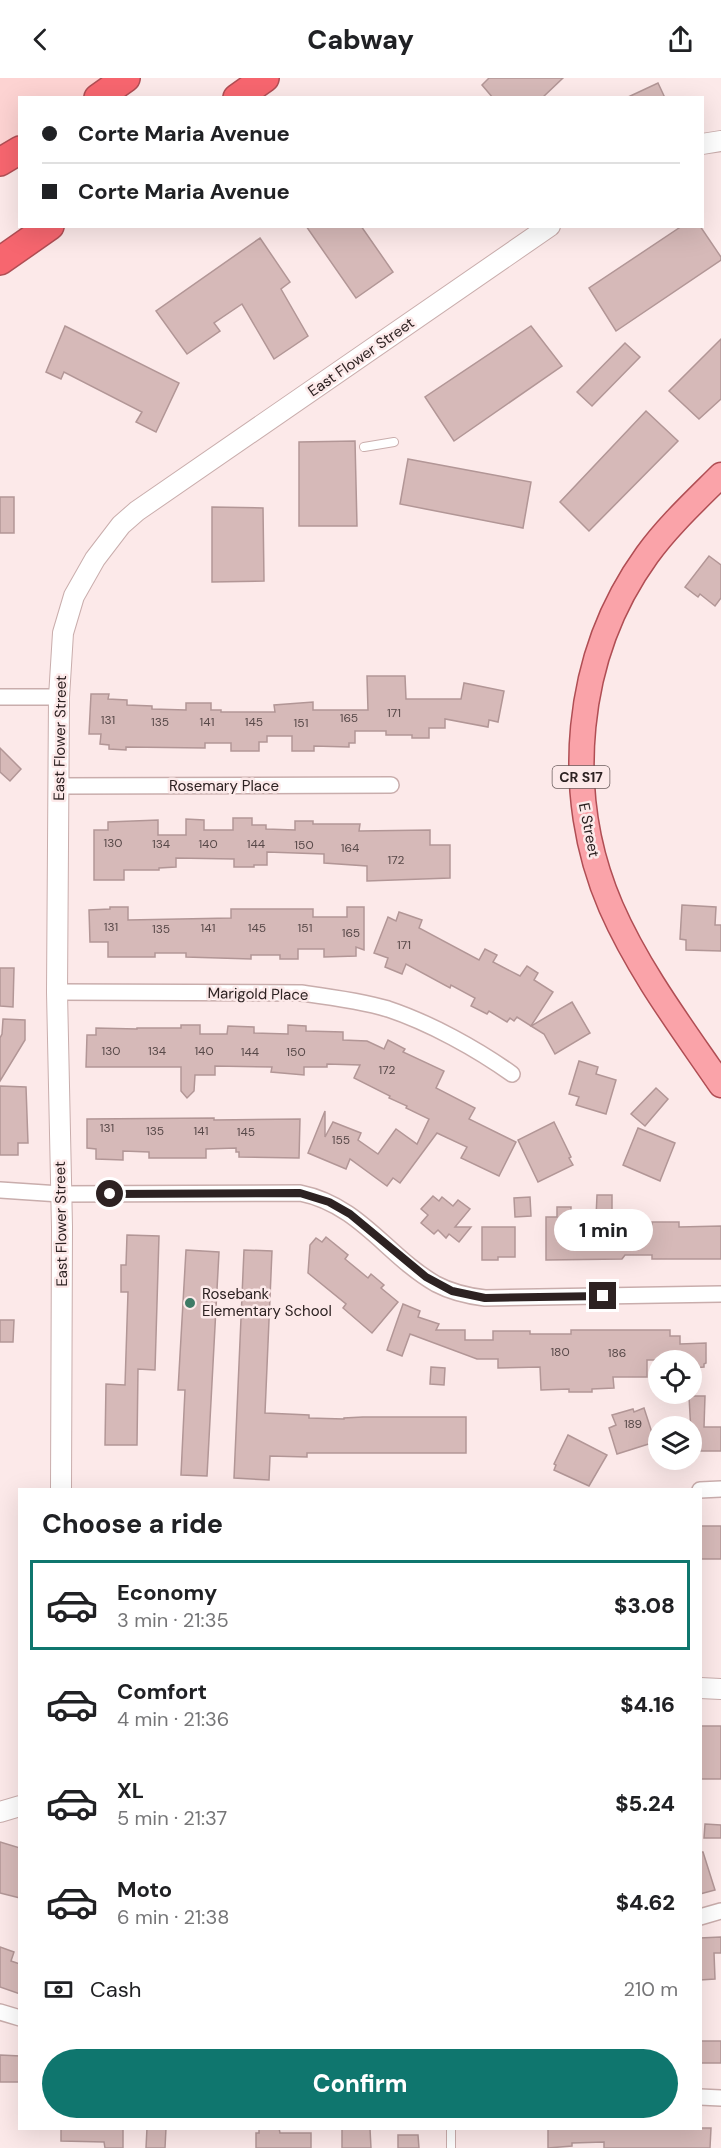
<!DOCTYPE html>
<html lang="en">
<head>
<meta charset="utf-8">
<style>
	:root { --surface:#fff; --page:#f6f6f6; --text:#202124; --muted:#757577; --line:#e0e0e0; --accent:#0f766e }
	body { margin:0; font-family:"DM Sans",sans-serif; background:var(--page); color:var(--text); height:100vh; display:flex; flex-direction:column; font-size:22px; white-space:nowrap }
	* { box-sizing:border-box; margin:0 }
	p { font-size:20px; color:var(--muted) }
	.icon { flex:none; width:33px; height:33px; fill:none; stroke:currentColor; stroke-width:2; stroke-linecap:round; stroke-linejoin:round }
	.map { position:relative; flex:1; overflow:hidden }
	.details { position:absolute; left:18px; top:1410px; width:684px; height:642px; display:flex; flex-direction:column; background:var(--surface); border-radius:0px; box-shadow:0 6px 24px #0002 }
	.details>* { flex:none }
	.guide { position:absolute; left:18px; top:18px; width:686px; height:132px; border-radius:0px; box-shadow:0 6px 24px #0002; display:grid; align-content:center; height:132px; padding:0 24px; background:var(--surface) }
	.tools { position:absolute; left:648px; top:1272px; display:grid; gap:12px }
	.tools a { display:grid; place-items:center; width:54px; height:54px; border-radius:50%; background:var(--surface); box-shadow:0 6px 24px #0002; font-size:30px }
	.end { position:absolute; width:27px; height:27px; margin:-14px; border:8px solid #2d2222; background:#fff; box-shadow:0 0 0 3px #fff }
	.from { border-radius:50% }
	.bubble { position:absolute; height:42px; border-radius:21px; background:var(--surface); box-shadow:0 6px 24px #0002; font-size:20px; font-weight:800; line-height:42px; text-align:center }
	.guide b { display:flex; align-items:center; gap:21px; height:57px; font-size:22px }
	.guide b+b { border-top:2px solid var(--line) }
	.guide i { width:15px; height:15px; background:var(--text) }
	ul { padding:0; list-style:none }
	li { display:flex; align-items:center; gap:18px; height:90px; margin:0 12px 9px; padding:0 12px; border:3px solid transparent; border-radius:0px }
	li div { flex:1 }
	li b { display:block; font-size:22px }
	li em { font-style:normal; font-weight:800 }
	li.active { border-color:var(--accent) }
	li>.icon { width:54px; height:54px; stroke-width:1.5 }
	h2 { padding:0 24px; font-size:27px; line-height:72px }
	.pay { display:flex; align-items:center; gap:15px; height:66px; padding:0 24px; font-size:22px }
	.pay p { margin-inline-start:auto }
	.cta { display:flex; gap:12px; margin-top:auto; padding:12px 24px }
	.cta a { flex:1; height:69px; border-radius:36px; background:var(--accent); color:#fff; font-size:24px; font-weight:800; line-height:69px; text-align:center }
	header { display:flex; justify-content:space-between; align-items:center; height:78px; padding:0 24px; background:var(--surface); font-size:27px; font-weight:800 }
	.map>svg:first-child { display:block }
	.green { fill:#fdd3d2 }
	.building { fill:#d6b9b8; stroke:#b29696; stroke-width:1.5 }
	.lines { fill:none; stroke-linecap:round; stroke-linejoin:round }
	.service-casing { stroke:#c9adac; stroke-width:10 }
	.minor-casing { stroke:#c9adac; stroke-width:18 }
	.tertiary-casing { stroke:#c9adac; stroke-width:22 }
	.primary-casing { stroke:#b04e54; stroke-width:27 }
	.motorway-casing { stroke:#b04e54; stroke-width:30 }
	.service { stroke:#fff; stroke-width:8 }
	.minor { stroke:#fff; stroke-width:15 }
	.tertiary { stroke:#fff; stroke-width:20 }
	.primary { stroke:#faa3a9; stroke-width:24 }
	.motorway { stroke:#f7666f; stroke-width:27 }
	.route { stroke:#2d2222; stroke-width:8 }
	.poi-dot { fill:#3e7b66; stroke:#fce9e9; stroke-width:2 }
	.labels { text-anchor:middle; stroke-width:5; stroke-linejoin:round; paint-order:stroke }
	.number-label { font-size:12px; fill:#574848 }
	.shield { fill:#fce9e9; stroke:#6b5e5e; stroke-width:1.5 }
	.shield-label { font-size:14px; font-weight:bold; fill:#2d2222 }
	.street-label { font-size:15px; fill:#2d2222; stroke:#fce9e9 }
	.poi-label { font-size:15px; fill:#2d2222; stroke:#fce9e9; text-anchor:start }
</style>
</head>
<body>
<header><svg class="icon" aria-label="back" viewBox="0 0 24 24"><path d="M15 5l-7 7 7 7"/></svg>Cabway<svg class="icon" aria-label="share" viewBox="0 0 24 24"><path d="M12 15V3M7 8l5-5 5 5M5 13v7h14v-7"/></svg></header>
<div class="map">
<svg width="721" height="2070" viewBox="0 0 721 2070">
	<rect width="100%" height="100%" fill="#fce9e9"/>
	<polygon class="green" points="0,0 126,0 98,19 20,20 19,73 0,85"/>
	<g class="building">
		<polygon points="489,0 563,0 542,20 493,20 482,7"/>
		<polygon points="658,5 665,20 626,20"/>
		<polygon points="306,148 361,148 393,194 356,220"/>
		<polygon points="682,148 700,148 721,179 721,182 616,253 589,210"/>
		<polygon points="260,160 290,204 281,211 308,258 274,281 242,226 214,245 220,253 187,276 156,233"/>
		<polygon points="65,248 179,305 156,354 136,344 142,334 64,294 61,301 46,294"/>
		<polygon points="531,248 562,288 454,363 425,319"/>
		<polygon points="721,261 721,321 699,341 669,313"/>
		<polygon points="625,265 640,279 592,328 577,314"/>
		<polygon points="646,333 678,363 589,453 560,424"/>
		<polygon points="355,363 357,448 299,448 299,364"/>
		<polygon points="408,381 531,404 523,450 400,426"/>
		<rect x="0" y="419" width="14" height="36"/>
		<polygon points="212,429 263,430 264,503 212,504"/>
		<polygon points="709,478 721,487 721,520 715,528 700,516 698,519 685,509"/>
		<polygon points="367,598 405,598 406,621 461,621 464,605 504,613 498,644 489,642 488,649 445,641 445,650 429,650 429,660 412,660 412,657 386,657 386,653 355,653 355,665 349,665 349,669 314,668 314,673 292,673 292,658 267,658 267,664 259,664 259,673 231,673 231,665 205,665 205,670 126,669 126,672 109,671 109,667 100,666 101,656 89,656 91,616 109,616 108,621 127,622 127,627 152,628 152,631 186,632 186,625 211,625 211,632 221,632 221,634 275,634 274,627 313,624 313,632 368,632"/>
		<polygon points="0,670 21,691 10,703 0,694"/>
		<polygon points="233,740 252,740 252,747 266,747 266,751 295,752 295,743 313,743 313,746 360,746 359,753 430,752 430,767 450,767 450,800 367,803 367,788 324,785 324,776 267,774 267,787 254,787 254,789 234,789 234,781 176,780 176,789 159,790 159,792 124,792 124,802 94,802 94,752 108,752 108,744 158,742 158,757 186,757 186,741 204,742 204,752 233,752"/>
		<polygon points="682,827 716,829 715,847 721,847 721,873 686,872 686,862 680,861"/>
		<polygon points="110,829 128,829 128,842 231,840 231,831 313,831 313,839 347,839 347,829 364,829 364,872 356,869 356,878 324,879 324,871 298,871 298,881 280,881 280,877 251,877 251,881 186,879 186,875 155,875 155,879 108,879 108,864 90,864 89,832 110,831"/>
		<polygon points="399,834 422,842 419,850 479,882 485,871 497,877 493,884 520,898 527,888 538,895 534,902 553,914 531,948 517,939 514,943 510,940 507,944 489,933 487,936 471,928 475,920 451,907 450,910 406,886 402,896 385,889 388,880 374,875 388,839 396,843"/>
		<polygon points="0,890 14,890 13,929 0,928"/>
		<polygon points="572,924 590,955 555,976 544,956 531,948"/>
		<polygon points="3,941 25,942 25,962 0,1003 0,960 2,956"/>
		<polygon points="181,947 200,947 200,956 227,956 228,948 254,949 254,955 288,956 288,947 306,948 306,953 343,954 343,962 367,963 384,971 388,962 405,971 403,974 444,993 436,1010 475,1030 469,1041 516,1064 499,1098 461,1080 467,1069 437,1055 400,1105 393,1100 387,1108 350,1081 346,1091 308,1075 325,1033 325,1059 333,1044 361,1055 358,1062 378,1076 396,1051 417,1066 429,1041 406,1030 407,1028 389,1020 390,1018 354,1000 360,987 327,986 327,989 304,989 304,997 271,994 272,989 215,988 215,997 195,997 194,1013 187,1020 181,1013 181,989 86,989 87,957 96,957 96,950 137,951 137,950 181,950"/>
		<polygon points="579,983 598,989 596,996 616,1002 606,1036 576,1027 579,1019 569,1016"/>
		<polygon points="0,1008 26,1009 28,1065 18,1065 18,1077 0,1077"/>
		<polygon points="656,1010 668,1021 645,1048 631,1036"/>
		<polygon points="214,1040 214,1042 300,1041 299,1080 239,1079 239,1074 236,1074 236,1070 206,1071 206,1080 149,1080 149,1074 123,1073 123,1082 96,1081 96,1071 87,1070 87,1041"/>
		<polygon points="554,1044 571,1079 569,1080 573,1087 538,1104 518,1062"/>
		<polygon points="638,1050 675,1065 660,1103 623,1087"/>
		<polygon points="597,1117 612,1117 612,1148 652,1149 652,1144 679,1144 679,1149 721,1148 721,1181 652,1181 652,1177 625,1177 622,1181 546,1182 546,1139 557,1139 557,1129 571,1129 571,1139 596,1139"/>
		<polygon points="433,1118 439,1123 442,1119 453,1128 458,1122 470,1131 455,1149 471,1149 459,1164 449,1156 446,1160 438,1152 434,1156 421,1145 428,1137 421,1131"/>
		<polygon points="530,1119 531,1138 515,1139 514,1120"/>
		<polygon points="482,1149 515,1149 515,1179 498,1179 498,1182 482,1182"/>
		<polygon points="127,1157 159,1158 155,1292 138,1291 137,1367 105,1367 106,1306 125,1307 128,1214 121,1214 121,1187 126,1187"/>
		<polygon points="326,1159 348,1177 345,1181 368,1200 371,1196 384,1207 381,1210 398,1224 372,1255 343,1230 346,1226 308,1195 310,1167 316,1160 322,1164"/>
		<polygon points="186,1172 219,1174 207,1398 181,1397 185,1312 178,1312"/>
		<polygon points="244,1172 272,1173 265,1335 309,1337 309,1340 344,1341 344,1340 363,1339 466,1339 466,1375 307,1375 307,1379 270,1378 269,1402 234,1400"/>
		<polygon points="403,1226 420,1233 418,1239 439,1246 436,1252 465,1252 465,1262 493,1262 493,1253 530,1253 530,1256 571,1256 571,1252 670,1252 670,1258 680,1258 680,1266 706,1265 706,1285 704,1286 704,1289 692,1290 692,1282 647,1282 647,1299 613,1299 614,1310 592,1311 592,1314 569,1314 569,1311 541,1312 540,1289 498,1290 498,1281 477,1281 410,1256 402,1278 387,1272"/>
		<polygon points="0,1242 14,1242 13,1264 0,1264"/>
		<polygon points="431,1289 445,1290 444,1307 430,1306"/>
		<polygon points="689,1318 705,1318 704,1349 721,1349 721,1373 692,1373"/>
		<polygon points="644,1330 655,1364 617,1376 609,1350 616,1347 612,1337 633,1331 634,1334"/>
		<polygon points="568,1357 607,1377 589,1408 554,1392 556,1387 554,1386"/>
		<rect x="700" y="1448" width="21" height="33"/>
		<rect x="700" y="1648" width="21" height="53"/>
		<polygon points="705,1746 721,1747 721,1760 704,1760"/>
		<polygon points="0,1764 20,1770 20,1820 0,1815"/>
		<polygon points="700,1774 703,1774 715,1812 700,1816"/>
		<polygon points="721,1859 721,1875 714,1875 715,1901 700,1902 700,1860"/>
		<polygon points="0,1869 14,1874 11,1883 20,1886 20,1916 0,1909"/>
		<rect x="700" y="1963" width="21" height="22"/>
		<polygon points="0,1977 20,1978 20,2004 0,2004"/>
		<polygon points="61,2050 123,2050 123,2070 105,2070 104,2064 61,2063"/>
		<polygon points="147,2050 166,2050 165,2070 146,2070"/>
		<polygon points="259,2050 279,2050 280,2055 311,2055 311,2070 256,2070 256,2055 259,2055"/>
		<polygon points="342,2050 370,2051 371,2070 342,2070"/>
		<polygon points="548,2050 711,2050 710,2070 604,2070 604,2064 572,2065 572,2068 548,2070"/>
		<polygon points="398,2057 418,2057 419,2070 398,2070"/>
	</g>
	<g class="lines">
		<defs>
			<g id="service">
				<polyline points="364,369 394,364"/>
				<polyline points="451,2070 451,2050"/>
			</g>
			<g id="minor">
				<polyline points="0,619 59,619"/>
				<polyline points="58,708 391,707"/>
				<path d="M 57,914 L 301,915 C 330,919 361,923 388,931 C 430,945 477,971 512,996"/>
				<path d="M 0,1112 L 60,1116 L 300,1115 C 360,1127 387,1178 436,1206 C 451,1214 468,1218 485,1220 L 721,1216"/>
				<polyline points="700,1412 721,1411"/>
				<polyline points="700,1839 721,1833"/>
				<polyline points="0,1934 20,1940"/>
				<polyline points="700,2019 721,2020"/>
			</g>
			<g id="tertiary">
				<polyline points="702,66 721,63"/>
				<polyline points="61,1412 62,1149 57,914 59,619 63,555 74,518 95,481 121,447 137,433 550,148"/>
				<polyline points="700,1610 721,1611"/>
				<polyline points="0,1734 20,1728"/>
			</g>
			<path id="primary" d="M 721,397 C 695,423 668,448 647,477 C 574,578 562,716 611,829 C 639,893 682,950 721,1007"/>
			<g id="motorway">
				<polyline points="98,20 126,0"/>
				<polyline points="237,20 265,0"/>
				<polyline points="0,84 20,72"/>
				<polyline points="0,183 50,148"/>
			</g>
		</defs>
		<use href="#service" class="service-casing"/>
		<use href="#minor" class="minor-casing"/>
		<use href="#tertiary" class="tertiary-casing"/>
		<use href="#primary" class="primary-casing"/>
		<use href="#motorway" class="motorway-casing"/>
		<use href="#service" class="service"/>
		<use href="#minor" class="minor"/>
		<use href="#tertiary" class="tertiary"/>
		<use href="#primary" class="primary"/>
		<use href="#motorway" class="motorway"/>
	</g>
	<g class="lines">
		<polyline class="route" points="110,1116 300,1115 329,1124 350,1136 426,1199 452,1213 485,1220 603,1218"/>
	</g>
	<circle class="poi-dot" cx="190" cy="1225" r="6"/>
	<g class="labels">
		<g class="number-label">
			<text x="394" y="639">171</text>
			<text x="349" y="644">165</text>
			<text x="108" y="646">131</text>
			<text x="160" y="648">135</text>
			<text x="207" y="648">141</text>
			<text x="254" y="648">145</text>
			<text x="301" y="649">151</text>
			<text x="113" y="769">130</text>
			<text x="161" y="770">134</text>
			<text x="208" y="770">140</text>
			<text x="256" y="770">144</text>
			<text x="304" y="771">150</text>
			<text x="350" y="774">164</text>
			<text x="396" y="786">172</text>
			<text x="111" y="853">131</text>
			<text x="208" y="854">141</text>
			<text x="257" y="854">145</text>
			<text x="305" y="854">151</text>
			<text x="161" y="855">135</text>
			<text x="351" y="859">165</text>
			<text x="404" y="871">171</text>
			<text x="111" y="977">130</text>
			<text x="157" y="977">134</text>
			<text x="204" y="977">140</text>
			<text x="250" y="978">144</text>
			<text x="296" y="978">150</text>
			<text x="387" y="996">172</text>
			<text x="107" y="1054">131</text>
			<text x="155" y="1057">135</text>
			<text x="201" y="1057">141</text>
			<text x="246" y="1058">145</text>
			<text x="341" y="1066">155</text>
			<text x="560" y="1278">180</text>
			<text x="617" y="1279">186</text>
			<text x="633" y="1350">189</text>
		</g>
		<rect class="shield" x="552.5" y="688" width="57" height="22" rx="4.5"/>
		<g class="shield-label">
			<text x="581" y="704">CR S17</text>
		</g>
		<g class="street-label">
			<text transform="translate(361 279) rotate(-35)" y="5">East Flower Street</text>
			<text transform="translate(60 660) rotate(-89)" y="5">East Flower Street</text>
			<text x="224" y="713">Rosemary Place</text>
			<text transform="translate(589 752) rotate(79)" y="5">E Street</text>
			<text transform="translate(258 916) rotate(1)" y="5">Marigold Place</text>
			<text transform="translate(61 1146) rotate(-91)" y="5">East Flower Street</text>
		</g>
		<g class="poi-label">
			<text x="202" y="1221">Rosebank<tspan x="202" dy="17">Elementary School</tspan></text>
		</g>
	</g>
</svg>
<div class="tools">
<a><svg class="icon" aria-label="locate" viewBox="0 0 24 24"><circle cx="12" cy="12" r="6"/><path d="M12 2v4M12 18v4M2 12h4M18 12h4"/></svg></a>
<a><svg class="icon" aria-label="layers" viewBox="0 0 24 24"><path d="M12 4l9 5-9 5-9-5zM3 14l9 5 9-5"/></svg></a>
</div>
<i class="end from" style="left:110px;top:1116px"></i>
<i class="end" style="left:603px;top:1218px"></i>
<div class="bubble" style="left:554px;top:1131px;width:99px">1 min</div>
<div class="guide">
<b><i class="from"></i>Corte Maria Avenue</b>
<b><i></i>Corte Maria Avenue</b>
</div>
<section class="details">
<h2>Choose a ride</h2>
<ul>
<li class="active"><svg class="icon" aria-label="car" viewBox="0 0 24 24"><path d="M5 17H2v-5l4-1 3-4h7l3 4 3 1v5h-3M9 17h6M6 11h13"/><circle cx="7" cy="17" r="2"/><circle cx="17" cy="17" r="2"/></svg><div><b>Economy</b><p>3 min · 21:35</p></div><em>$3.08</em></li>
<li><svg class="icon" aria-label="car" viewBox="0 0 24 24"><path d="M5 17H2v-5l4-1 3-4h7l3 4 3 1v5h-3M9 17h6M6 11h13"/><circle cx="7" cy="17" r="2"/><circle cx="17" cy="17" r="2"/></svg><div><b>Comfort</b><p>4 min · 21:36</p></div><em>$4.16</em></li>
<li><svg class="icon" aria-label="car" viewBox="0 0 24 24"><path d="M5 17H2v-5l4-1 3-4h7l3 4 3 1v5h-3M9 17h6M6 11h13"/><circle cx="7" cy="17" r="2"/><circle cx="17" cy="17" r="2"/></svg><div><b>XL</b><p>5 min · 21:37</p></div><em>$5.24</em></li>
<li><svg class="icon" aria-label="car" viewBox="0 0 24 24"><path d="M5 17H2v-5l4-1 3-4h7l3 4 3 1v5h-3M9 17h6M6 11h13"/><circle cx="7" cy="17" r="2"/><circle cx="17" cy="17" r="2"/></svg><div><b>Moto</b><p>6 min · 21:38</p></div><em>$4.62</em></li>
</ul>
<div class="pay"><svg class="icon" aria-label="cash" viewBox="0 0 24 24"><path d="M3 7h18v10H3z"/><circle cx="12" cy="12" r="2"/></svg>Cash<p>210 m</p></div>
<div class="cta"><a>Confirm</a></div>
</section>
</div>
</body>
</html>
